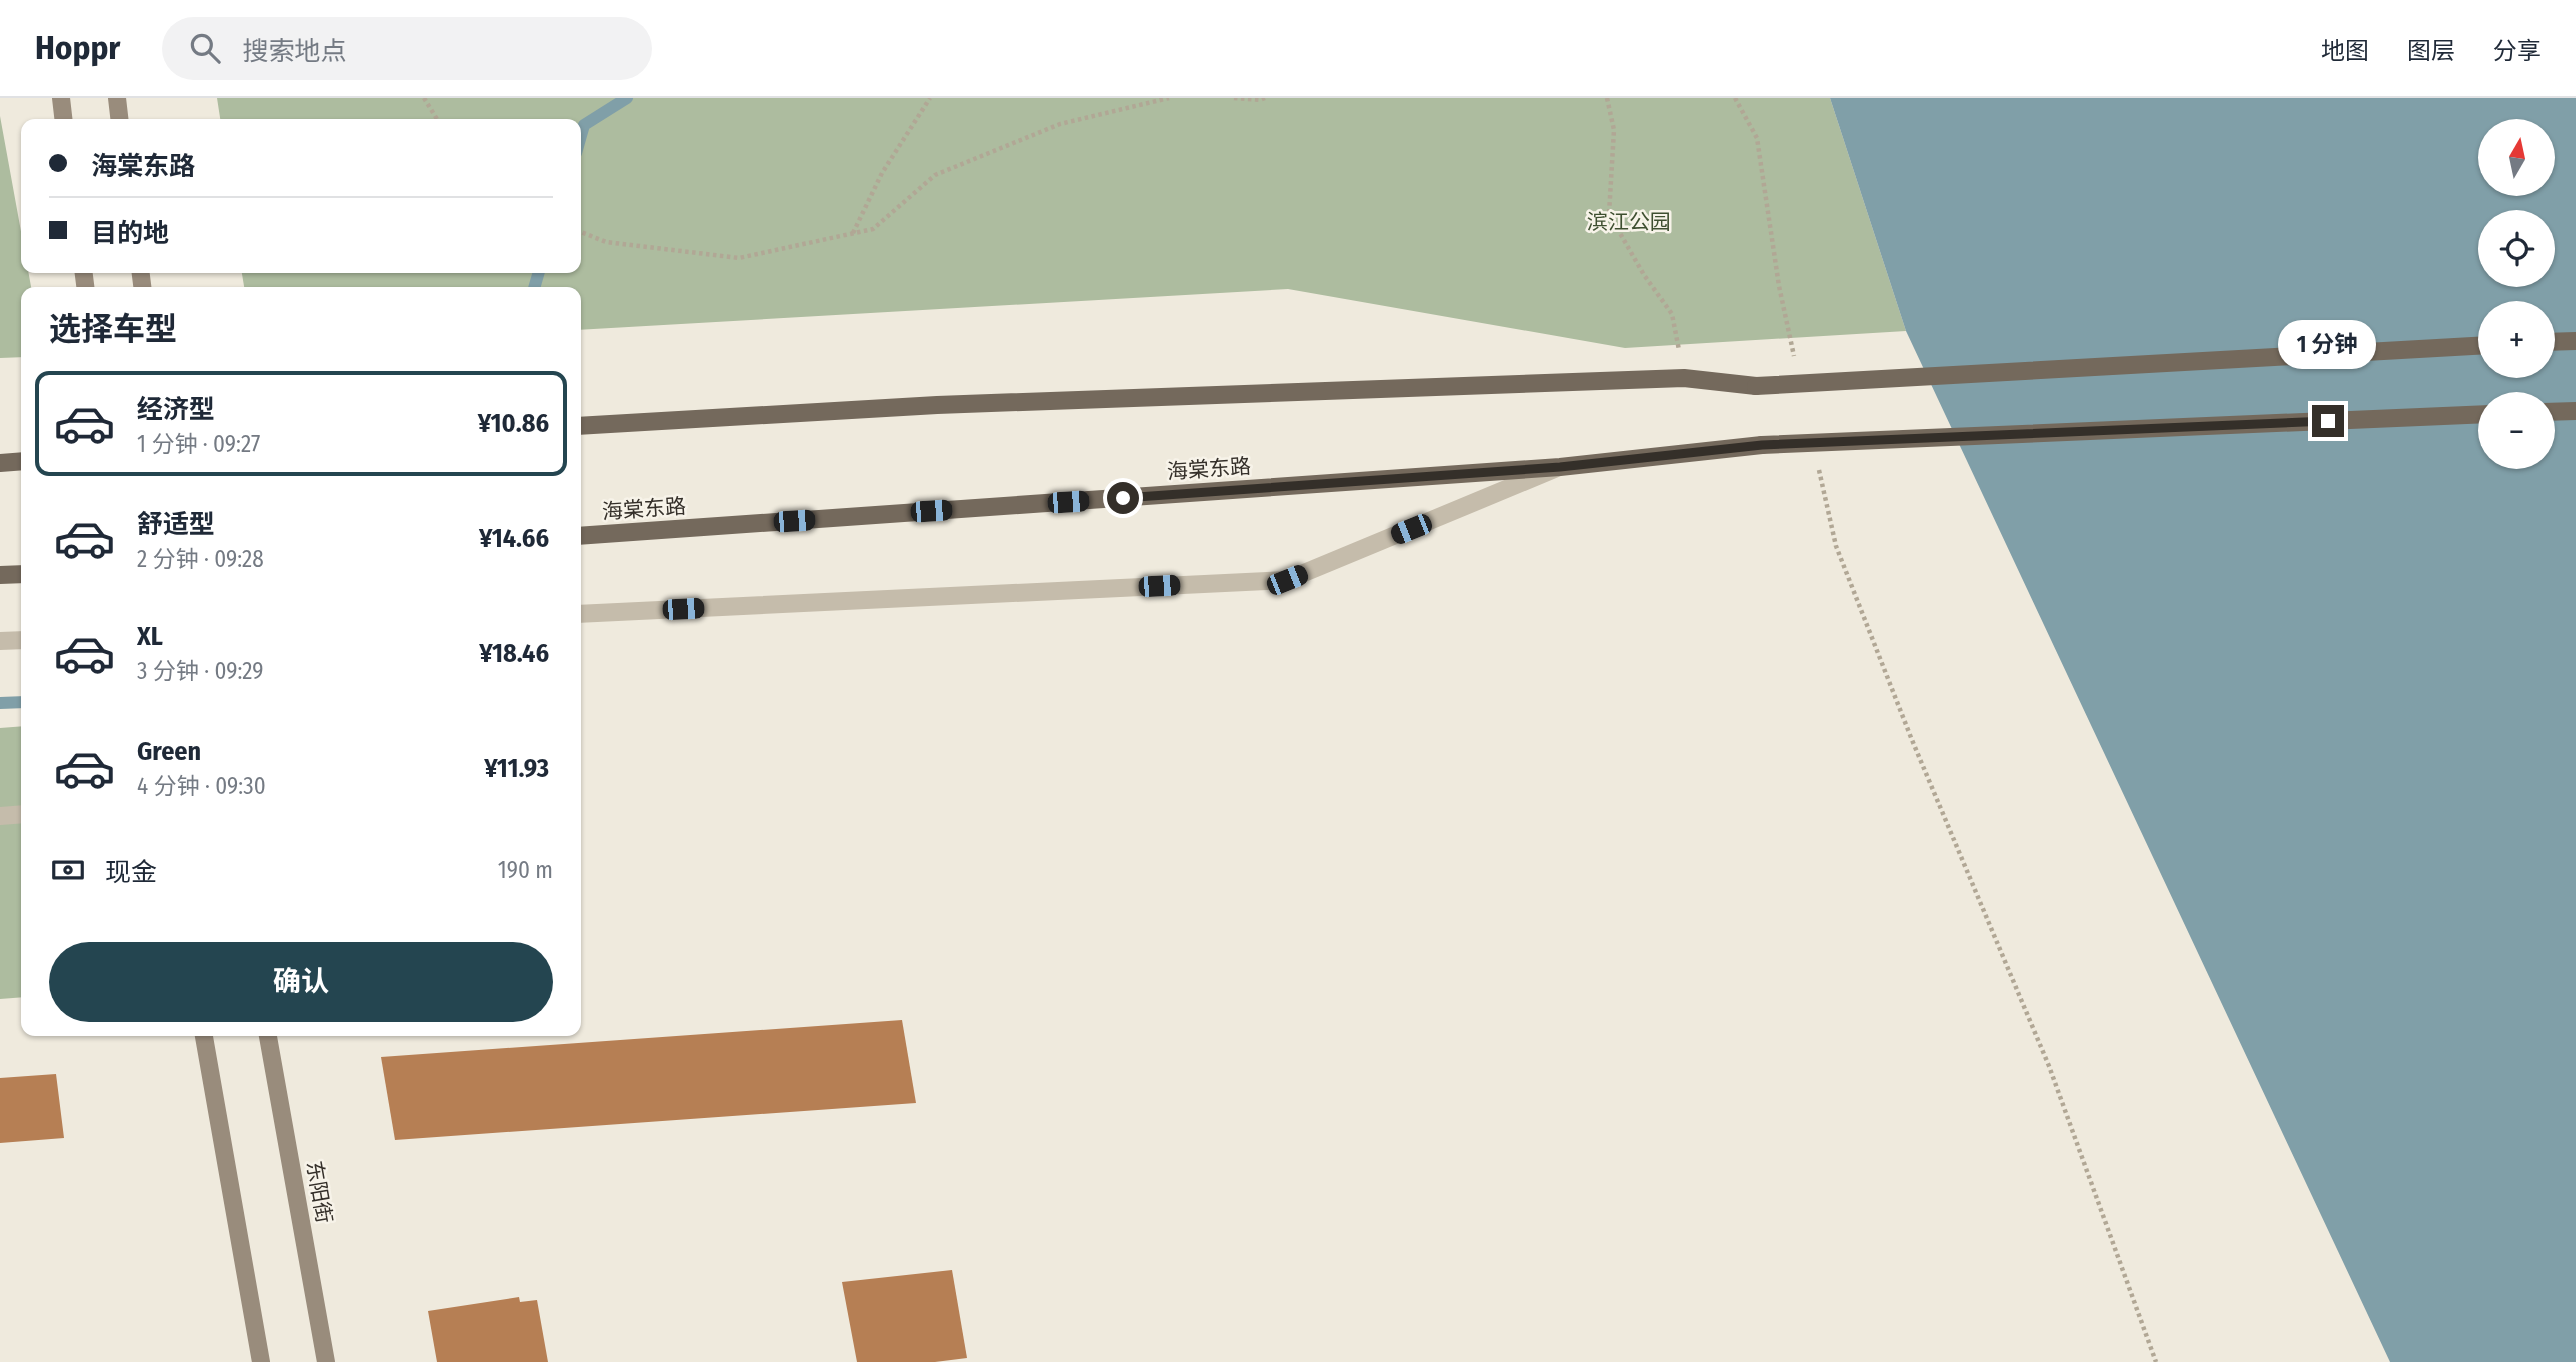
<!DOCTYPE html>
<html lang="zh">
<head>
<meta charset="utf-8">
<style>
	:root { --surface:#fff; --page:#f2f2f3; --text:#1f2937; --muted:#747a83; --line:#e0e1e3; --accent:#244550 }
	body { margin:0; font-family:"Fira Sans Condensed","Noto Sans SC",sans-serif; background:var(--page); color:var(--text); height:100vh; display:flex; flex-direction:column; font-size:26px; white-space:nowrap }
	* { box-sizing:border-box; margin:0 }
	p { font-size:23px; color:var(--muted) }
	.icon { flex:none; width:38px; height:38px; fill:none; stroke:currentColor; stroke-width:2; stroke-linecap:round; stroke-linejoin:round }
	.map { position:relative; flex:1; overflow:hidden }
	.panel { position:absolute; left:21px; top:189px; width:560px; height:749px; display:flex; flex-direction:column; background:var(--surface); border-radius:14px; box-shadow:0 2px 5px #0004 }
	.panel>* { flex:none }
	.hud { position:absolute; left:21px; top:21px; width:560px; height:154px; border-radius:14px; box-shadow:0 2px 5px #0004; display:grid; align-content:center; height:154px; padding:0 28px; background:var(--surface) }
	.needle { width:46px; rotate:9deg }
	.controls { position:absolute; left:2478px; top:21px; display:grid; gap:14px }
	.controls a { display:grid; place-items:center; width:77px; height:77px; border-radius:50%; background:var(--surface); box-shadow:0 2px 5px #0004; font-size:35px }
	.end { position:absolute; width:32px; height:32px; margin:-16px; border:9px solid #342f29; background:#fff; box-shadow:0 0 0 4px #fff }
	.from { border-radius:50% }
	.bubble { position:absolute; height:49px; border-radius:24px; background:var(--surface); box-shadow:0 2px 5px #0004; font-size:23px; font-weight:700; line-height:49px; text-align:center }
	.car { position:absolute; width:21px; height:42px; margin:-21px -10px; border-radius:9px; box-shadow:0 0 5px 2px #0007; background:linear-gradient(#222 24%,#8ab4d8 0 40%,#222 0 76%,#8ab4d8 0 86%,#222 0) }
	.hud b { display:flex; align-items:center; gap:24px; height:66px; font-size:26px }
	.hud b+b { border-top:2px solid var(--line) }
	.hud i { width:18px; height:18px; background:var(--text) }
	ul { padding:0; list-style:none }
	li { display:flex; align-items:center; gap:21px; height:105px; margin:0 14px 10px; padding:0 14px; border:4px solid transparent; border-radius:14px }
	li div { flex:1 }
	li b { display:block; font-size:26px }
	li em { font-style:normal; font-weight:700 }
	li.current { border-color:var(--accent) }
	li>.icon { width:63px; height:63px; stroke-width:1.5 }
	h2 { padding:0 28px; font-size:32px; line-height:84px }
	.pay { display:flex; align-items:center; gap:18px; height:77px; padding:0 28px; font-size:26px }
	.pay p { margin-inline-start:auto }
	.cta { display:flex; gap:14px; margin-top:auto; padding:14px 28px }
	.cta a { flex:1; height:80px; border-radius:42px; background:var(--accent); color:#fff; font-size:28px; font-weight:700; line-height:80px; text-align:center }
	header { display:flex; align-items:center; gap:42px; box-sizing:border-box; height:98px; padding:0 35px; background:var(--surface); border-bottom:2px solid var(--line) }
	header strong { font-size:33px }
	nav { display:flex; gap:38px; margin-inline-start:auto; font-size:24px }
	.search { width:490px; height:63px; background:var(--page); display:flex; align-items:center; gap:18px; box-sizing:border-box; padding:0 24px; border-radius:38px; color:var(--muted); font-size:26px }
	.map>svg:first-child { display:block }
	.green { fill:#adbc9f }
	.water { fill:#809fa8; fill-rule:evenodd }
	.lines { fill:none; stroke-linecap:round; stroke-linejoin:round }
	.stream { stroke:#809fa8; stroke-width:12 }
	.building { fill:#b67f54 }
	.path { stroke:#b1a795; stroke-width:4.5; stroke-dasharray:3.5 3.5; stroke-linecap:butt }
	.service { stroke:#c5bcab; stroke-width:18 }
	.secondary { stroke:#998c7c; stroke-width:18 }
	.primary { stroke:#74695c; stroke-width:18 }
	.primary-bridge { stroke:#74695c; stroke-width:18 }
	.route { stroke:#342f29; stroke-width:9 }
	.labels { text-anchor:middle; stroke-width:5; stroke-linejoin:round; paint-order:stroke }
	.park-label { font-size:21px; fill:#3e4f30; stroke:#f7f3e9 }
	.street-label { font-size:21px; fill:#342f29; stroke:#f7f3e9 }
</style>
</head>
<body>
<header>
<strong>Hoppr</strong>
<div class="search"><svg class="icon" aria-label="search" viewBox="0 0 24 24"><circle cx="10" cy="10" r="6"/><path d="M15 15l6 6"/></svg>搜索地点</div>
<nav><a>地图</a><a>图层</a><a>分享</a></nav>
</header>
<div class="map">
<svg width="2576" height="1264" viewBox="0 0 2576 1264">
	<rect width="100%" height="100%" fill="#efeadd"/>
	<g class="green">
		<polygon points="217,0 1830,0 1906,233 1625,250 1288,191 576,232 576,194 245,194 241,170 576,170 576,26 221,26"/>
		<polygon points="0,18 32,194 26,194 26,259 0,260"/>
		<polygon points="26,628 26,899 0,901 0,630"/>
	</g>
	<path class="water" d="M 1830,0 L 2576,0 L 2576,1264 L 2390,1264 L 1906,233 ZM 2490,33 L 2543,33 L 2543,86 L 2490,86 ZM 2490,124 L 2543,124 L 2543,177 L 2490,177 ZM 2490,215 L 2543,215 L 2543,268 L 2490,268 ZM 2490,306 L 2543,306 L 2543,359 L 2490,359 Z"/>
	<g class="lines">
		<g class="stream">
			<polyline points="576,55 584,27 627,0"/>
			<polyline points="533,194 540,170"/>
			<polyline points="0,605 26,604"/>
		</g>
	</g>
	<g class="building">
		<polygon points="902,922 916,1005 395,1042 381,959"/>
		<polygon points="56,976 64,1040 0,1045 0,980"/>
		<polygon points="952,1172 967,1260 935,1264 857,1264 842,1184"/>
		<polygon points="519,1199 520,1204 537,1202 548,1264 437,1264 428,1213"/>
	</g>
	<g class="lines">
		<g class="path">
			<polyline points="424,0 440,26"/>
			<polyline points="1234,0 1260,2 1265,0"/>
			<polyline points="1607,0 1614,32 1609,116 1644,177 1672,216 1679,252"/>
			<polyline points="1735,0 1757,40 1779,188 1794,258"/>
			<polyline points="576,132 606,144 739,160 873,131 935,77 1060,26 1169,0"/>
			<polyline points="853,135 882,75 930,0"/>
			<polyline points="1819,372 1836,448 1912,642 2049,968 2156,1264"/>
		</g>
		<g class="service">
			<polyline points="576,516 1287,482 1557,370"/>
			<polyline points="0,543 26,542"/>
			<polyline points="0,718 26,716"/>
		</g>
		<g class="secondary">
			<polyline points="61,0 64,26"/>
			<polyline points="117,0 120,26"/>
			<polyline points="83,170 86,194"/>
			<polyline points="140,170 143,194"/>
			<polyline points="203,933 261,1264"/>
			<polyline points="267,933 326,1264"/>
		</g>
		<g class="primary">
			<polyline points="2543,244 2576,243"/>
			<polyline points="2543,314 2576,313"/>
			<polyline points="576,328 937,307 1684,280 1756,288"/>
			<polyline points="0,365 26,363"/>
			<polyline points="576,438 1560,369 1762,347"/>
			<polyline points="0,477 26,476"/>
		</g>
		<g class="primary-bridge">
			<polyline points="1756,288 2490,247"/>
			<polyline points="1762,347 2490,316"/>
		</g>
	</g>
	<g class="lines">
		<polyline class="route" points="1123,400 1560,369 1762,347 2328,323"/>
	</g>
	<g class="labels">
		<g class="park-label">
			<text x="1629" y="131">滨江公园</text>
		</g>
		<g class="street-label">
			<text transform="translate(1209 371) rotate(-4)" y="7">海棠东路</text>
			<text transform="translate(644 411) rotate(-4)" y="7">海棠东路</text>
			<text transform="translate(319 1094) rotate(80)" y="7">东阳街</text>
		</g>
	</g>
</svg>
<div class="controls">
<a><svg class="needle" viewBox="-14 -14 28 28"><path d="M0-13l5 13h-10z" fill="#e53935"/><path d="M0 13l5-13h-10z" fill="#747a83"/></svg></a>
<a><svg class="icon" aria-label="locate" viewBox="0 0 24 24"><circle cx="12" cy="12" r="6"/><path d="M12 2v4M12 18v4M2 12h4M18 12h4"/></svg></a>
<a>+</a>
<a>−</a>
</div>
<i class="end from" style="left:1123px;top:400px"></i>
<i class="end" style="left:2328px;top:323px"></i>
<div class="bubble" style="left:2278px;top:222px;width:98px">1 分钟</div>
<i class="car" style="left:1068px;top:404px;rotate:86deg"></i>
<i class="car" style="left:931px;top:413px;rotate:86deg"></i>
<i class="car" style="left:794px;top:423px;rotate:86deg"></i>
<i class="car" style="left:1411px;top:431px;rotate:248deg"></i>
<i class="car" style="left:1287px;top:482px;rotate:68deg"></i>
<i class="car" style="left:1159px;top:488px;rotate:87deg"></i>
<i class="car" style="left:683px;top:511px;rotate:87deg"></i>
<div class="hud">
<b><i class="from"></i>海棠东路</b>
<b><i></i>目的地</b>
</div>
<section class="panel">
<h2>选择车型</h2>
<ul>
<li class="current"><svg class="icon" aria-label="car" viewBox="0 0 24 24"><path d="M5 17H2v-5l4-1 3-4h7l3 4 3 1v5h-3M9 17h6M6 11h13"/><circle cx="7" cy="17" r="2"/><circle cx="17" cy="17" r="2"/></svg><div><b>经济型</b><p>1 分钟 · 09:27</p></div><em>¥10.86</em></li>
<li><svg class="icon" aria-label="car" viewBox="0 0 24 24"><path d="M5 17H2v-5l4-1 3-4h7l3 4 3 1v5h-3M9 17h6M6 11h13"/><circle cx="7" cy="17" r="2"/><circle cx="17" cy="17" r="2"/></svg><div><b>舒适型</b><p>2 分钟 · 09:28</p></div><em>¥14.66</em></li>
<li><svg class="icon" aria-label="car" viewBox="0 0 24 24"><path d="M5 17H2v-5l4-1 3-4h7l3 4 3 1v5h-3M9 17h6M6 11h13"/><circle cx="7" cy="17" r="2"/><circle cx="17" cy="17" r="2"/></svg><div><b>XL</b><p>3 分钟 · 09:29</p></div><em>¥18.46</em></li>
<li><svg class="icon" aria-label="car" viewBox="0 0 24 24"><path d="M5 17H2v-5l4-1 3-4h7l3 4 3 1v5h-3M9 17h6M6 11h13"/><circle cx="7" cy="17" r="2"/><circle cx="17" cy="17" r="2"/></svg><div><b>Green</b><p>4 分钟 · 09:30</p></div><em>¥11.93</em></li>
</ul>
<div class="pay"><svg class="icon" aria-label="cash" viewBox="0 0 24 24"><path d="M3 7h18v10H3z"/><circle cx="12" cy="12" r="2"/></svg>现金<p>190 m</p></div>
<div class="cta"><a>确认</a></div>
</section>
</div>
</body>
</html>
